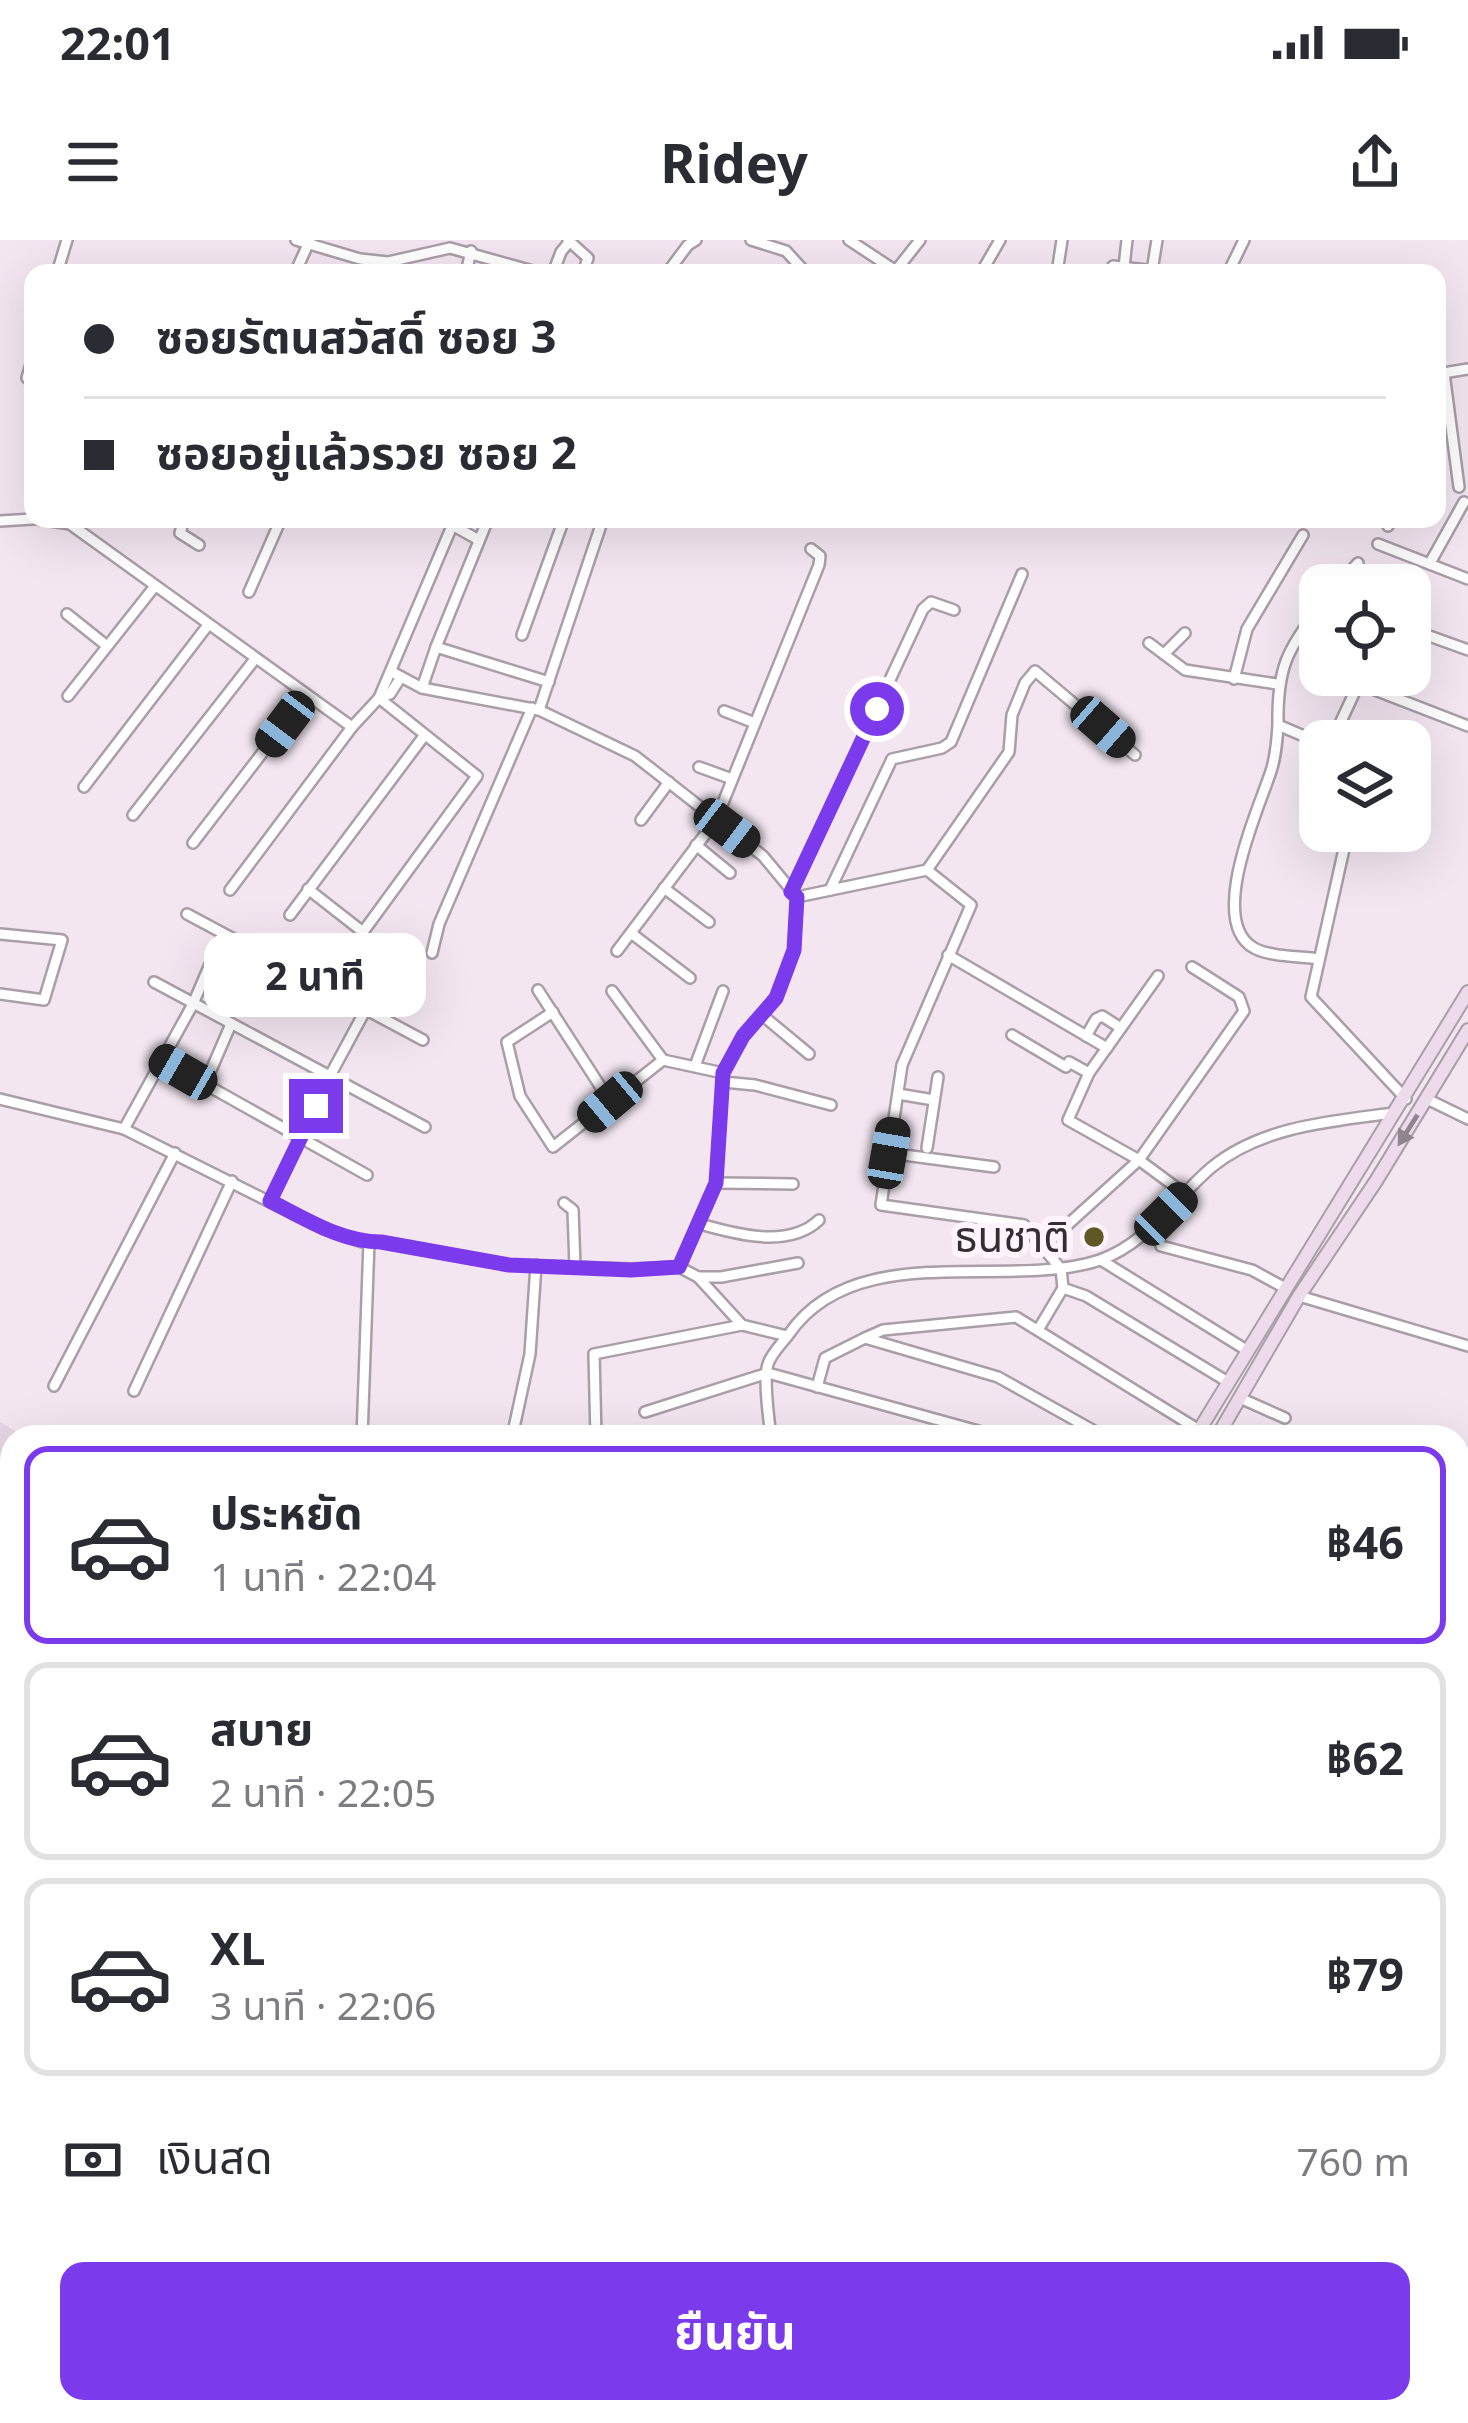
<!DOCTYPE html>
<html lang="th">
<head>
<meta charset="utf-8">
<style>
	:root { --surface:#fff; --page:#f2f2f3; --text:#2b2b33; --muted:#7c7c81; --line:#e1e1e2; --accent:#7c3aed }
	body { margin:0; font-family:"Noto Sans","Noto Sans Thai",sans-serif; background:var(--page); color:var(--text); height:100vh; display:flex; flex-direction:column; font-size:45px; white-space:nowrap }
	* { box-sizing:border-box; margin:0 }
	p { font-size:39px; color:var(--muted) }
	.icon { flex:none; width:66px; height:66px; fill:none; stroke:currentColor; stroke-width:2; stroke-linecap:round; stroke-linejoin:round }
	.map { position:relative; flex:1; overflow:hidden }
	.panel { position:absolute; left:0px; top:1185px; width:1470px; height:999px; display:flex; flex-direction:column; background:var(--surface); border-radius:36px 36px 0 0; box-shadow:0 12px 48px #0002 }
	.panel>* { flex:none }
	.banner { position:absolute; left:24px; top:24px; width:1422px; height:264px; border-radius:24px; box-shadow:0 12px 48px #0002; display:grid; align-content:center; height:264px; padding:0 60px; background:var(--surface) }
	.tools { position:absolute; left:1299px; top:324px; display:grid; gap:24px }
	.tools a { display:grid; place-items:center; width:132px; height:132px; border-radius:24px; background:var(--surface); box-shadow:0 12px 48px #0002; font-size:60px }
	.end { position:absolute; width:54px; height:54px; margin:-27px; border:15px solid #7c3aed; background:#fff; box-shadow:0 0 0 6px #fff }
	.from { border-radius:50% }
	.bubble { position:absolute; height:84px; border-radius:24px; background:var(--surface); box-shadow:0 12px 48px #0002; font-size:39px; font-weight:700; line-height:84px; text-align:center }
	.car { position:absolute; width:36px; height:72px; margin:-36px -18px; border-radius:15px; box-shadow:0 0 9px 3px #0007; background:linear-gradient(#222 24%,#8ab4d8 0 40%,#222 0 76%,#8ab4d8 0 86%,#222 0) }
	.banner b { display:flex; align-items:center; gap:42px; height:114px; font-size:45px }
	.banner b+b { border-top:3px solid var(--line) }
	.banner i { width:30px; height:30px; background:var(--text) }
	ul { padding:21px 0 0; list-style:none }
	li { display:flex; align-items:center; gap:36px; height:198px; margin:0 24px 18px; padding:0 36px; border:6px solid var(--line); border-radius:24px }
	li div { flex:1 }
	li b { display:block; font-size:45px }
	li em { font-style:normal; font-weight:700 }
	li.current { border-color:var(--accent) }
	li>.icon { width:108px; height:108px; stroke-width:1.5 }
	.pay { display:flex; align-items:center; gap:30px; height:132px; padding:0 60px; font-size:45px }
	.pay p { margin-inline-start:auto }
	.primary-button { display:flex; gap:24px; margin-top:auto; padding:24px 60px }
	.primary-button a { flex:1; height:138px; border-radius:24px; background:var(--accent); color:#fff; font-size:48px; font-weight:700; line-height:138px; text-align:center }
	.status { display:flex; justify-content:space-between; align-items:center; height:84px; padding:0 60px; background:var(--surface); direction:ltr }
	.status svg { height:33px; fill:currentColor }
	header { display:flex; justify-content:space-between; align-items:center; height:156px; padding:0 60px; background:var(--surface); font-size:54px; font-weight:700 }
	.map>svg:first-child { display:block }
	.built { fill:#e7d5e5 }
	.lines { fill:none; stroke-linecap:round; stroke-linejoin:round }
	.minor-casing { stroke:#aa9ea8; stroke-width:14 }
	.tertiary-casing { stroke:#aa9ea8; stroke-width:15 }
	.secondary-casing { stroke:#aa9ea8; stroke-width:16 }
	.trunk-casing { stroke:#91688c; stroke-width:18 }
	.minor { stroke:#fff; stroke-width:9 }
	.tertiary { stroke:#fff; stroke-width:10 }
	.secondary { stroke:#eddbeb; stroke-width:12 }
	.trunk { stroke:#d09fca; stroke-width:14 }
	.rail-casing { stroke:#5b545a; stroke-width:8 }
	.rail { stroke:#fff4fd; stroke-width:3; stroke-dasharray:9; stroke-linecap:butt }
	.oneway { fill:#90848e }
	.route { stroke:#7c3aed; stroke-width:15 }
	.poi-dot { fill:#5f5724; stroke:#fff4fd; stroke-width:4.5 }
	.labels { text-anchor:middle; stroke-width:12; stroke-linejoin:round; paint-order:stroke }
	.poi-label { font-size:42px; fill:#332e32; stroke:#fff4fd; text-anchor:end }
</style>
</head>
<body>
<div class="status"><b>22:01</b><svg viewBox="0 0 49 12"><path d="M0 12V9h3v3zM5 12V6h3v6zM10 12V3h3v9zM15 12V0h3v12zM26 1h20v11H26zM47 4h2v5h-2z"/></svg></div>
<header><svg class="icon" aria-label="menu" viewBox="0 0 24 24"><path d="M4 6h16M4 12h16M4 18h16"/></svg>Ridey<svg class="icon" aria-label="share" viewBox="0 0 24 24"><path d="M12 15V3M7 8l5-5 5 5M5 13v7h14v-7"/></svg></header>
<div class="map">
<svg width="1468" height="2183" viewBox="0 0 1468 2183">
	<rect width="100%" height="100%" fill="#f3e6f1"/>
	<g class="built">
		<polygon points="0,1182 26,1197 12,1197 12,1223 5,1231 12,1235 12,1370 0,1366"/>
		<polygon points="0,1804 12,1811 12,1979 0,1975"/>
		<polygon points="191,2172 387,2172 382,2183 182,2183"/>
	</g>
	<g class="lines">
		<defs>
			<g id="minor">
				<polyline points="296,0 360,19 388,22 450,8 540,33"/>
				<polyline points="568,0 588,18 583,33"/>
				<polyline points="751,0 786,11 806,33"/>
				<polyline points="849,0 896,31"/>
				<polyline points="1113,26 1172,33"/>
				<polyline points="1124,27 1127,0"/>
				<polyline points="1152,31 1157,0"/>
				<polyline points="57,33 67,0"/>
				<polyline points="295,33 310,0"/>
				<polyline points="466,33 471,11"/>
				<polyline points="553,33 561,12 570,1"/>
				<polyline points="667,33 688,5 696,0"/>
				<polyline points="894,33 920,0"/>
				<polyline points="981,33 1000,0"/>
				<polyline points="1057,33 1062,0"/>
				<polyline points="1228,33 1244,0"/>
				<polyline points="1444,133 1459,247"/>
				<polyline points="1437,134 1468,129"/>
				<polyline points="27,138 33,117"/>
				<polyline points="37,279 70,284 352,487"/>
				<polyline points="184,279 180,293 199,305"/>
				<polyline points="1302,279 1302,280"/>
				<polyline points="1388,279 1388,286"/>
				<polyline points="0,281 33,279"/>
				<polyline points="452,285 479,300"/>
				<polyline points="1378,304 1468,339"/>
				<polyline points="1430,323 1464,262"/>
				<polyline points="1338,345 1358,323"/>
				<polyline points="249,352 281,279"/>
				<path d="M 1320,367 C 1286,410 1277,430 1278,485 L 1320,503"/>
				<polyline points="67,374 107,406"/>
				<polyline points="1410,389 1468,410"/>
				<polyline points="522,395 564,279"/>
				<polyline points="1149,403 1185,430 1277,444"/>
				<polyline points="436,407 488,279"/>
				<polyline points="1164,414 1185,393"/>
				<polyline points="392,432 422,448 539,470 635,516 763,616 797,657 794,710 776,758 743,797 723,833 716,943 679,1027"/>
				<polyline points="1234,439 1247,389 1303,295"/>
				<polyline points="422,448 436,407 549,442"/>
				<polyline points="68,456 155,346"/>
				<polyline points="379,458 390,454 401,437"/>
				<polyline points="539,470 603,279"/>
				<polyline points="724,471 755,483"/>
				<path d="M 1278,485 C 1277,501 1276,516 1271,531 C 1260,566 1206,681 1254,708 C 1270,717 1300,716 1319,719"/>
				<polyline points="1332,501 1356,449 1362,445 1468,486"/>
				<polyline points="699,527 732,539"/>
				<polyline points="84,547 208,385"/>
				<polyline points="133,575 255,419"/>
				<polyline points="641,580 669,542"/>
				<polyline points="1348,591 1311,757 1406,859"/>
				<polyline points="193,603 306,456"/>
				<polyline points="696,605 730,633"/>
				<polyline points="927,630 1009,512 1012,475 1025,443 1035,431 1135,515"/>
				<polyline points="664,648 709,682"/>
				<polyline points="308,649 363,692 477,536 379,458"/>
				<polyline points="230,650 352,487 379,458 455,279"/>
				<polyline points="830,650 892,519 942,508 951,502 1022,334"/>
				<polyline points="791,652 923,369 931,362 954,370"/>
				<polyline points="797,657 927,630 971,665 902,825 881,965 1024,985 1061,1029 1063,1048 1086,1056 1228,1142"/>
				<polyline points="187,674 423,800"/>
				<polyline points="290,675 424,496"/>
				<polyline points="631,693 690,738"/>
				<polyline points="0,694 62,700 44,760 0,754"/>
				<polyline points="617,711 716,580 819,325 820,316 811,309"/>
				<polyline points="432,713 439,684 532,468"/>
				<polyline points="948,715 1107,808"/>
				<polyline points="1158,736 1089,833 1068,880 1139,920 1185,954"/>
				<polyline points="154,742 425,887"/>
				<polyline points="538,750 611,863"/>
				<polyline points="612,751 663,820"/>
				<polyline points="553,772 507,802 520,856 553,907 663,820 723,833"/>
				<polyline points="762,775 809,814"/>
				<polyline points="1012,795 1066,827 1069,822 1089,833"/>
				<polyline points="1086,796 1096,779 1102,776 1121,788"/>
				<polyline points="162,820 367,935"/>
				<polyline points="695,826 723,751"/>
				<polyline points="723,842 755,845 831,865"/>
				<polyline points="205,844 231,784"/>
				<polyline points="898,854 934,860"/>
				<polyline points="0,859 124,889 324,989 362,1002 381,1002 509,1025 631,1029 679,1027 698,1037 742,1085 787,1096"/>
				<polyline points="1427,859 1468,879"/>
				<polyline points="124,889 193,764 223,694"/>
				<polyline points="927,908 938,837"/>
				<polyline points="889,913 994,927"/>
				<polyline points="716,943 793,944"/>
				<polyline points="270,961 331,834 366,769"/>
				<polyline points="564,963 573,970 575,1027"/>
				<path d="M 700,984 C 735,994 789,1009 819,980"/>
				<polyline points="1161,1006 1252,1030 1285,1048"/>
				<polyline points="1043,1007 1139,920 1244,771 1239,757 1192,727"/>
				<polyline points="1101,1020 1248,1111"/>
				<polyline points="698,1037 721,1037 798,1023"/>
				<polyline points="1299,1056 1468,1106"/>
				<polyline points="1038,1090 1063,1048"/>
				<polyline points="865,1098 883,1090 1016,1077 1199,1190"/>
				<polyline points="768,1133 1000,1197"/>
				<polyline points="54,1146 175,913"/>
				<polyline points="817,1147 825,1118 865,1098 998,1137 1105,1197"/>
				<polyline points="134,1151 232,941"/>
				<polyline points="1240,1158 1285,1178"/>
				<polyline points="645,1172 768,1133"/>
				<polyline points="362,1197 369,1002"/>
				<polyline points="512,1197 530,1114 536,1025"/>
				<polyline points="596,1197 594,1114 742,1085"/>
				<path d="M 771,1197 C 769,1180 763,1138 768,1124 C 771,1114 783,1102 789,1094 C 856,997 1007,1051 1100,1020 C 1148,1003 1175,958 1212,927 C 1262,886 1333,881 1394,873"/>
				<polyline points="0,1243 12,1245"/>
				<polyline points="1458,1404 1468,1411"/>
				<polyline points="1458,1450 1468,1435"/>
				<polyline points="1458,1525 1468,1532"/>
				<polyline points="1458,1564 1468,1553"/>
				<polyline points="1458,1577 1468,1590"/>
				<polyline points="1458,1696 1460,1699"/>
				<polyline points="0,1705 12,1706"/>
				<polyline points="0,1747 12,1755"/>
				<polyline points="1458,1798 1468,1784"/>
				<polyline points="0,1990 12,1994"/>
				<polyline points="0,2126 12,2124"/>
				<polyline points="525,2172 569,2183"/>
				<polyline points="753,2172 771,2183"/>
				<polyline points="42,2183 44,2172"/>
			</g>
			<g id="tertiary">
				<polyline points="1458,1454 1468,1461"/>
				<polyline points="610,2183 616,2172"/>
			</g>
			<g id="secondary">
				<polyline points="1195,1197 1468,752"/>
				<polyline points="1217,1197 1299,1056 1376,941 1468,790"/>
			</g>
			<g id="trunk">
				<polyline points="0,1382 12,1386"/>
				<polyline points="0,1450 12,1450"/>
				<polyline points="0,1472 12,1472"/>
				<polyline points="0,1487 12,1490"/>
				<polyline points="0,1656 12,1655"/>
				<polyline points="0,1675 12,1677"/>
				<polyline points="1458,2147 1468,2152"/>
				<polyline points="1441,2172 1466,2183"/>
			</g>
		</defs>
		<use href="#minor" class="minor-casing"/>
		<use href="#tertiary" class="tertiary-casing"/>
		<use href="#secondary" class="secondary-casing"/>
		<use href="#trunk" class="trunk-casing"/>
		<use href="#minor" class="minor"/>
		<use href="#tertiary" class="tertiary"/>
		<use href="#secondary" class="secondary"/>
		<use href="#trunk" class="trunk"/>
		<defs>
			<g id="rail">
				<polyline points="0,1777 12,1784"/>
				<polyline points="647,2172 666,2183"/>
			</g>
		</defs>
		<use href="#rail" class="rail-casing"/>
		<use href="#rail" class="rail"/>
	</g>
	<defs><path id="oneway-solid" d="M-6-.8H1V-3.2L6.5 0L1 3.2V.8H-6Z" transform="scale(3)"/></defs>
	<use class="oneway" href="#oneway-solid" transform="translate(1408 890) rotate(122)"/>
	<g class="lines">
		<path class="route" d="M 316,866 L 270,961 C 306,979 341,1002 381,1002 L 509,1025 L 631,1030 L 679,1027 L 716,943 L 723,833 L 743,796 L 776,758 L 794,710 L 797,657 L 791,652 L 877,469"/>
	</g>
	<circle class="poi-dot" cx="1094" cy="997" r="12"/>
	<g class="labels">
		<g class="poi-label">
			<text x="1070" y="1012">ธนชาติ</text>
		</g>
	</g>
</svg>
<div class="tools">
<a><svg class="icon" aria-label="locate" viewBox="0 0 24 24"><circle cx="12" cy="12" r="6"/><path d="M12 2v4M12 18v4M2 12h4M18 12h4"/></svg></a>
<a><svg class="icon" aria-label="layers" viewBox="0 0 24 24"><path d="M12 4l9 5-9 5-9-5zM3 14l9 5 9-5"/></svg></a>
</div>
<i class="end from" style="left:877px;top:469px"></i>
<i class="end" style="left:316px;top:866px"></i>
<div class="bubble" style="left:204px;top:693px;width:222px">2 นาที</div>
<i class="car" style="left:285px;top:484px;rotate:217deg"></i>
<i class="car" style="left:1103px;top:487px;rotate:131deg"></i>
<i class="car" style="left:727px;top:588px;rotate:127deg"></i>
<i class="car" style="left:183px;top:832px;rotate:300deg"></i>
<i class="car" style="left:610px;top:862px;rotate:230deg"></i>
<i class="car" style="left:889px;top:913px;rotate:10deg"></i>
<i class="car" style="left:1166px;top:974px;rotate:45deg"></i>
<div class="banner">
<b><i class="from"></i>ซอยรัตนสวัสดิ์ ซอย 3</b>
<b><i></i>ซอยอยู่แล้วรวย ซอย 2</b>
</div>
<section class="panel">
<ul>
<li class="current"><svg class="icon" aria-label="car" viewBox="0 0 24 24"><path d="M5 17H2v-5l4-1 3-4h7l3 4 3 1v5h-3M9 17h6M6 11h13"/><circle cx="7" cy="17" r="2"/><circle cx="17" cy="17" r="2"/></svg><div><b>ประหยัด</b><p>1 นาที · 22:04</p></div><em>฿46</em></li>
<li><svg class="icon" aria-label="car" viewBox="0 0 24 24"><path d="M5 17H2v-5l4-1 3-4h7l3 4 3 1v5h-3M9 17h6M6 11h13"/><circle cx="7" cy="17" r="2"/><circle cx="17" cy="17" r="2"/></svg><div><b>สบาย</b><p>2 นาที · 22:05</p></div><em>฿62</em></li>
<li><svg class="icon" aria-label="car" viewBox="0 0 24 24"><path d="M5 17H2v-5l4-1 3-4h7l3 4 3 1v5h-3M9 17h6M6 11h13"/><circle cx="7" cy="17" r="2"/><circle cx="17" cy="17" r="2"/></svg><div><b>XL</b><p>3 นาที · 22:06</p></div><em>฿79</em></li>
</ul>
<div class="pay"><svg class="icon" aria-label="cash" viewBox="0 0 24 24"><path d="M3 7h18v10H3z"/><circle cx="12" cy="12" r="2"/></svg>เงินสด<p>760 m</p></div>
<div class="primary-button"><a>ยืนยัน</a></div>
</section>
</div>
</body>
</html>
